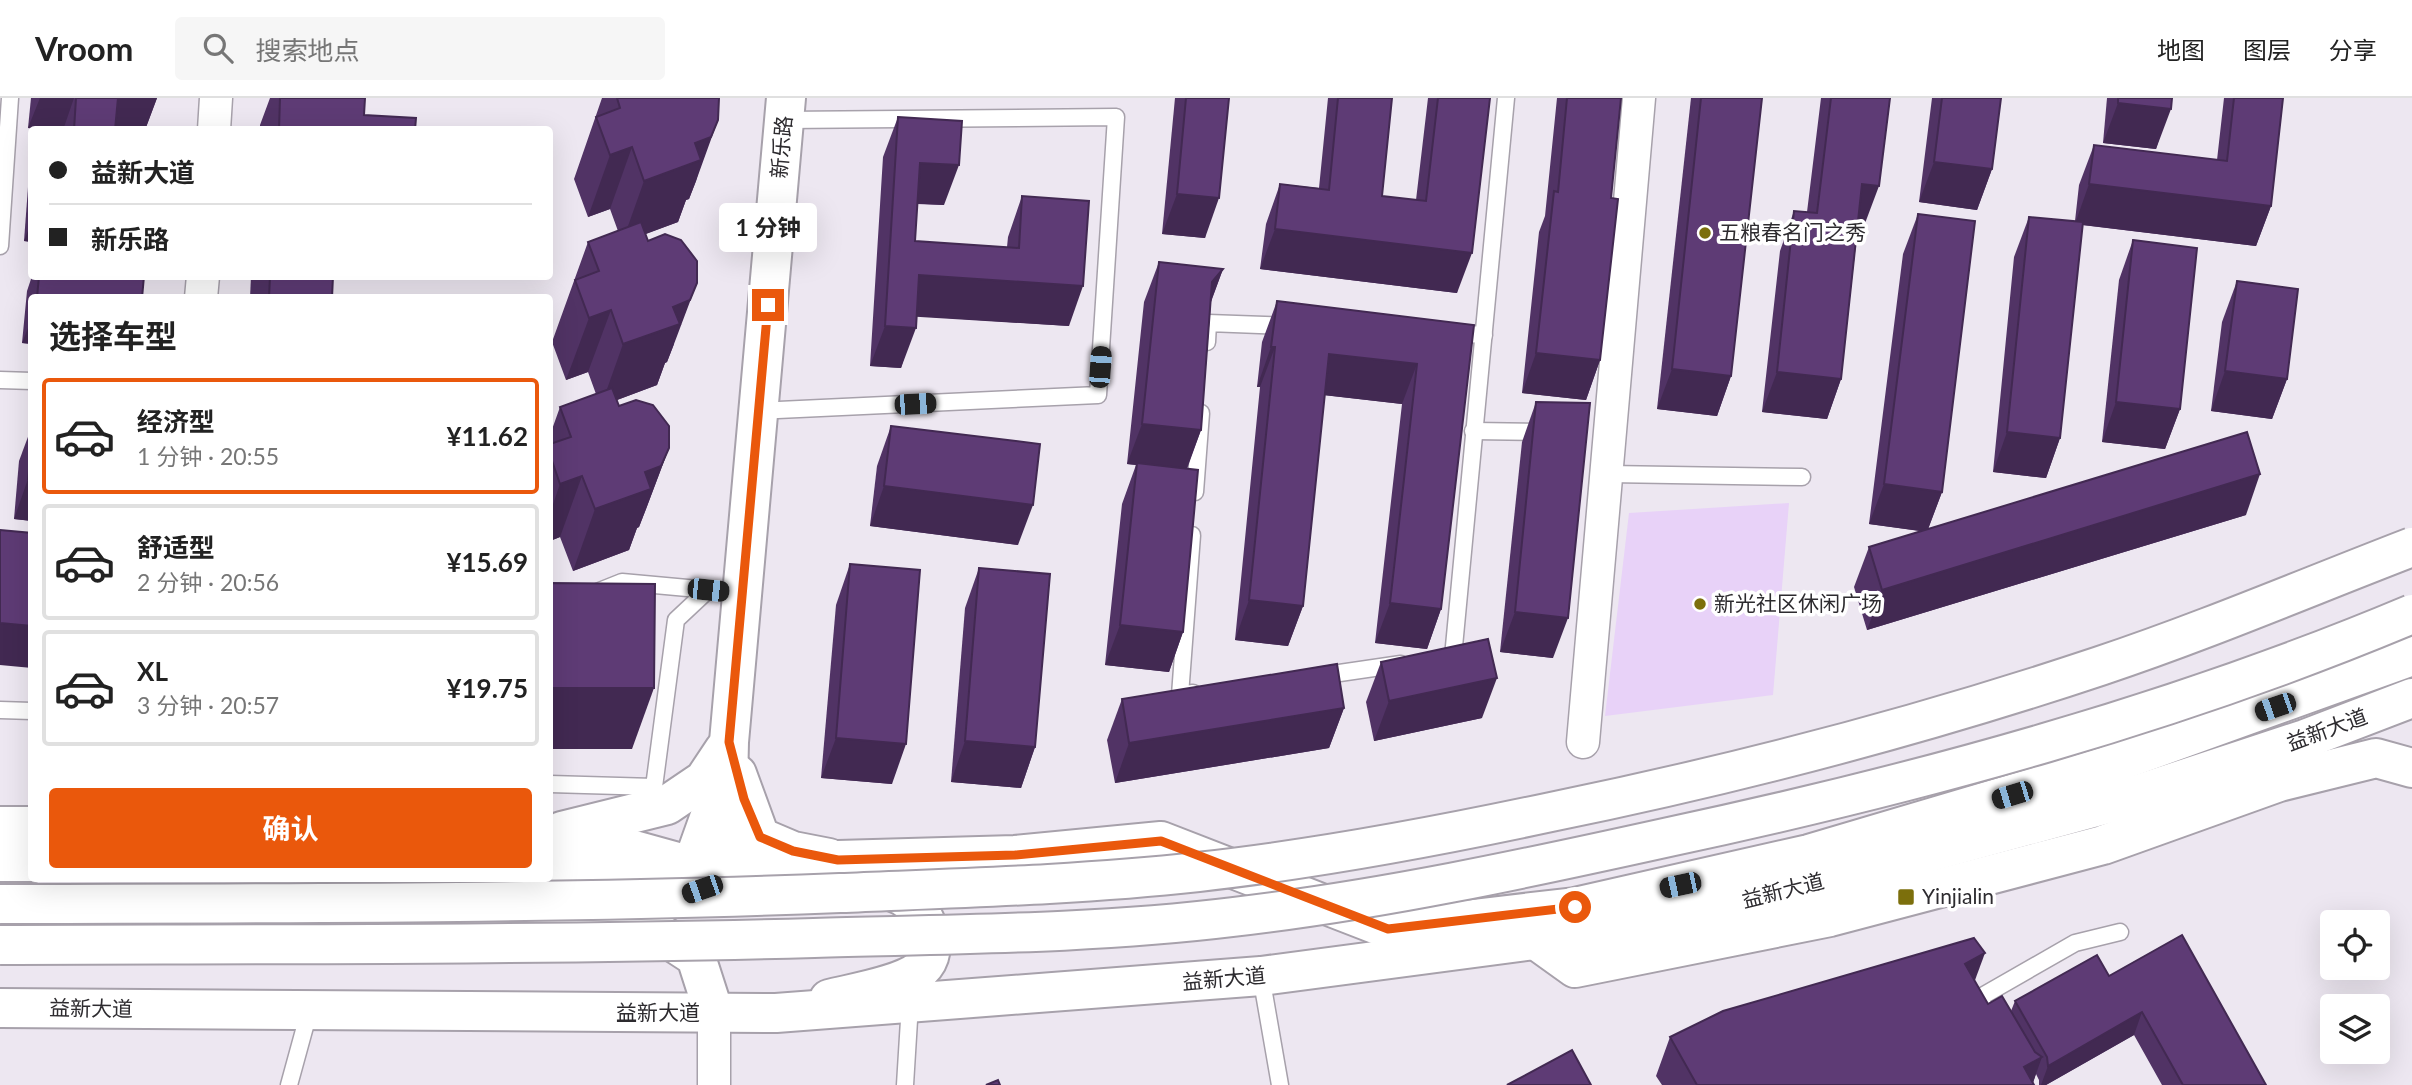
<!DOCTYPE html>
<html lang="zh">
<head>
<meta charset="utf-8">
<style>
	:root { --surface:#fff; --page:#f6f6f6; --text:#222; --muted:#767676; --line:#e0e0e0; --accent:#ea580c }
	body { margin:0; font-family:Lato,"Noto Sans SC",sans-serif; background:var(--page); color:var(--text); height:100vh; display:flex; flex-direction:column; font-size:26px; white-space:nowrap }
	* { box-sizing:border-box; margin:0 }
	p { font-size:23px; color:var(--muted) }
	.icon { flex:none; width:38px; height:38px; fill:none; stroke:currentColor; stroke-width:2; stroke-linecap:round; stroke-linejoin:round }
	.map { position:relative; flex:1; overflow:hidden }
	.panel { position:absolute; left:28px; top:196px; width:525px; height:588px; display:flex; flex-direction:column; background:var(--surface); border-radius:7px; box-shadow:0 7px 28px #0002 }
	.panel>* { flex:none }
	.banner { position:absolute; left:28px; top:28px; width:525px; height:154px; border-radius:7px; box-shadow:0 7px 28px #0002; display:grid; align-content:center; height:154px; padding:0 21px; background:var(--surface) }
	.fabs { position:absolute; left:2320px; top:812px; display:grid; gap:14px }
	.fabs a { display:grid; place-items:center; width:70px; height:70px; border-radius:7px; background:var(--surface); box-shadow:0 7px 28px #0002; font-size:35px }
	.end { position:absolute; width:32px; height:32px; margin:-16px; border:9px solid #ea580c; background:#fff; box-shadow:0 0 0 4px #fff }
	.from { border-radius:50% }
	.bubble { position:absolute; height:49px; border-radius:7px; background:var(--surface); box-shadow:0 7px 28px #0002; font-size:23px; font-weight:700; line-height:49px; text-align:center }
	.car { position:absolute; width:21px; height:42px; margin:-21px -10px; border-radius:9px; box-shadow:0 0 5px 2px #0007; background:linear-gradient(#222 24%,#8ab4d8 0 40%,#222 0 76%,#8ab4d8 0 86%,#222 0) }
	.banner b { display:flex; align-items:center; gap:24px; height:66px; font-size:26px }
	.banner b+b { border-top:2px solid var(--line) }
	.banner i { width:18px; height:18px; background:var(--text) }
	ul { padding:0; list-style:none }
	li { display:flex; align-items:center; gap:21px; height:116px; margin:0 14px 10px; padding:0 7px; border:4px solid var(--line); border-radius:7px }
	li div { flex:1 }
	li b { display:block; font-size:26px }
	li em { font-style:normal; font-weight:700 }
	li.selected { border-color:var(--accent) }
	li>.icon { width:63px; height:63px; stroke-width:1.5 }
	h2 { padding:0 21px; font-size:32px; line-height:84px }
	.button { display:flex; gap:14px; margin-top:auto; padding:14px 21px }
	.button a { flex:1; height:80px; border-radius:7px; background:var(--accent); color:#fff; font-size:28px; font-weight:700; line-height:80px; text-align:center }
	header { display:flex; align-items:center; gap:42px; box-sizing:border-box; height:98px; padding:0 35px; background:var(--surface); border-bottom:2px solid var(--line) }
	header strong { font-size:33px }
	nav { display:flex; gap:38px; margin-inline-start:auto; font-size:24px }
	.search { width:490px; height:63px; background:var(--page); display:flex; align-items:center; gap:18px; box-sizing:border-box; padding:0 24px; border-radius:7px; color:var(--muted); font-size:26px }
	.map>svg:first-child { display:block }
	.green { fill:#e8d2f8 }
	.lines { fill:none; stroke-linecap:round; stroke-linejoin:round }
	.lane-casing { stroke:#a7a1ab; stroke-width:19 }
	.street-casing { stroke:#a7a1ab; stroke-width:35 }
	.secondary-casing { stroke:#a7a1ab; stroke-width:42 }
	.primary-casing { stroke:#a7a1ab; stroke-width:42 }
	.lane { stroke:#fff; stroke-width:16 }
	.street { stroke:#fff; stroke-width:32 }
	.secondary { stroke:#fff; stroke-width:38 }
	.primary { stroke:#fff; stroke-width:38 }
	.highway-bridge-casing { stroke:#a7a1ab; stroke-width:42; stroke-linecap:butt }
	.highway-bridge { stroke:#fff; stroke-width:38 }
	.wall { fill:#513365 }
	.shaded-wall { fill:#422952 }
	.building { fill:#5e3b75; stroke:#422952; stroke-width:2 }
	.route { stroke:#ea580c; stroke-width:9 }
	.poi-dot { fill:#7c6f0c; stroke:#fff; stroke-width:2.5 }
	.labels { text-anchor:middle; stroke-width:7; stroke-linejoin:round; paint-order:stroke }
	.street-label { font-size:21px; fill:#2d2b2f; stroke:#fff }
	.poi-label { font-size:21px; fill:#2d2b2f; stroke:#fff; text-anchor:start }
</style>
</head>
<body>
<header>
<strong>Vroom</strong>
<div class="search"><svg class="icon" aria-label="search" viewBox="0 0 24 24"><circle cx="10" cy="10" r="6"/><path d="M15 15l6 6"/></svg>搜索地点</div>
<nav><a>地图</a><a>图层</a><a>分享</a></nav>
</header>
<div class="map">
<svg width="2412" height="987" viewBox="0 0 2412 987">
	<rect width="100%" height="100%" fill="#ede7f1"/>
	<polygon class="green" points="1789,405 1773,597 1605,618 1629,415"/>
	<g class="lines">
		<defs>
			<g id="lane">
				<polyline points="0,148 10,0"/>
				<polyline points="1451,235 1484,237"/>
				<polyline points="1207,244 1208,225 1289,228"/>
				<polyline points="0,282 32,283"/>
				<polyline points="758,313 1098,297 1116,19 784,22"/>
				<polyline points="1473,333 1546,334"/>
				<polyline points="1609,376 1802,379"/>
				<polyline points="1195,394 1201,315"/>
				<polyline points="1192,437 1180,597 1193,595"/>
				<polyline points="597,494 622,484 742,495"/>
				<polyline points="1444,560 1453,559 1506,0"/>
				<polyline points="1319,578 1401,566"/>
				<polyline points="0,612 32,613"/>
				<polyline points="550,686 654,689 676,522 708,492"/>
				<polyline points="1261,878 1280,987"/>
				<polyline points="1986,912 1979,900 2075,845 2120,834"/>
				<polyline points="289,987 309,914"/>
				<polyline points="905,987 910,906"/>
			</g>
			<g id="street">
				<polyline points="214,32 216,0"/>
				<polyline points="201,200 203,178"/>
				<polyline points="1583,644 1639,0"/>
				<polyline points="714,915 714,987"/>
			</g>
			<g id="secondary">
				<polyline points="737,676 760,739 793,753 829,760"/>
				<polyline points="0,728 32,728"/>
				<polyline points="562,733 667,707 704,682 724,652"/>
				<polyline points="550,739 616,747 692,768 717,698"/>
				<polyline points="703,790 726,769 729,644 786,0"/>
				<polyline points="534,821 581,821 653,831 696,859 714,915"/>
				<path d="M 829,901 C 853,895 903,887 921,871 C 943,851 925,809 902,798 C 893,793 881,791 871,787"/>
			</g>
			<g id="primary">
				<polyline points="0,764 32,764"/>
				<polyline points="550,767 759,768 838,762 1015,757 1161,743 1388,831 1575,809 1809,756 2106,668 2412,558"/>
				<polyline points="1536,842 1575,870 1830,819 2103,747 2279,684 2376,660 2412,670"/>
				<polyline points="0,910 776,915 1261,878 1579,836 1765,799 2111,705 2305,641 2412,600"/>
			</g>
		</defs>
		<use href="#lane" class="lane-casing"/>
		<use href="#street" class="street-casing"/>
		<use href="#secondary" class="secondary-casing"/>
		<use href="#primary" class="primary-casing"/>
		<use href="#lane" class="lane"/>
		<use href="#street" class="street"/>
		<use href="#secondary" class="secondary"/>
		<use href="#primary" class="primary"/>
		<defs>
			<g id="highway-bridge">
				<path d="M 0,806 C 280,805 560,806 840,795 C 960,790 1079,787 1198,774 C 1317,761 1434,739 1551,714 C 1737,676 1920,628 2100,568 C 2205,533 2308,489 2412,449"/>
				<path d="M 0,847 C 271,846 543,847 814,840 C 953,836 1094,836 1233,819 C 1380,802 1524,771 1669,739 C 1921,685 2174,616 2412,516"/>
			</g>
		</defs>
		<use href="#highway-bridge" class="highway-bridge-casing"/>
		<use href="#highway-bridge" class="highway-bridge"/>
	</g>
	<g class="wall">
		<polygon points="31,0 157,0 145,32 40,32 28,30"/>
		<polygon points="270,0 365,0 364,17 415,32 260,32 260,27"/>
		<polygon points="602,0 719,0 696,83 689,101 686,102 678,124 645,136 674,246 667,264 665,265 657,287 617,302 619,308 669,350 646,411 639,429 637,430 629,452 573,473 560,439 550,443 550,337 560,309 596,296 588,274 566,282 552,244 588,144 618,133 610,111 588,119 574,81"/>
		<polygon points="1175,0 1229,0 1205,140 1162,136"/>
		<polygon points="1328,0 1392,0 1382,98 1416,102 1428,0 1490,0 1457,195 1260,171 1266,126 1280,86 1319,90"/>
		<polygon points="1557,0 1621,0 1611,100 1600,262 1586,302 1522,295 1539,134 1545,118"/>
		<polygon points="1691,0 1762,0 1731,278 1717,318 1657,311"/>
		<polygon points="1821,0 1890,0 1864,128 1858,128 1841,281 1827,321 1762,314 1780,153 1794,113 1807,114"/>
		<polygon points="1932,0 2001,0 1992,71 1977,112 1919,104"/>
		<polygon points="2107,0 2172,0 2156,51 2103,45"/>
		<polygon points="2224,0 2283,0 2271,108 2256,148 2082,127 2060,340 2046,380 1993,374 2014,159 2029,119 2075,123 2079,87 2094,47 2217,62"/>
		<polygon points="898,19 944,107 917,106 915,143 1007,149 1008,139 1022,98 1069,228 917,218 901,270 870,268 883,59"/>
		<polygon points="32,70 32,144 24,143 29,76"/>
		<polygon points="1918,116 1942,394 1928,431 2246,417 1867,532 1854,489 1869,449 1921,433 1869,426 1903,156"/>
		<polygon points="2133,142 2180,311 2165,351 2102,344 2119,182"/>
		<polygon points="1159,164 1223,171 1211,204 1201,332 1187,371 1183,534 1169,574 1105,567 1122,406 1136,367 1127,366 1144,204"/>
		<polygon points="32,178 144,178 142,200 32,200 32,246 22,245 27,193"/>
		<polygon points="251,178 333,178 332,200 250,200"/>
		<polygon points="2237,183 2287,281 2272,321 2211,313 2222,224"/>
		<polygon points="1277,203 1474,227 1441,511 1427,551 1375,545 1402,306 1324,297 1303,508 1288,548 1235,542 1260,289 1257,289 1262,244"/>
		<polygon points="1536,304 1553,560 1500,554 1522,344"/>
		<polygon points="32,328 32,423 14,421 19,363"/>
		<polygon points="891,328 1018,447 870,428 877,368"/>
		<polygon points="850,466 892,686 821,680 836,507"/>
		<polygon points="979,470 1035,649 1021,690 951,684 965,510"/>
		<polygon points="1381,564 1482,620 1374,643 1366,604"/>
		<polygon points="1122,601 1344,610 1329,650 1115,685 1107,642"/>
		<polygon points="2109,878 2266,987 2162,987 2134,937 2046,987 2039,987 2039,982 2036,976 2033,985 2034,987 1662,987 1656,978 1670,939 1975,884 1988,906 2011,913 2015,903"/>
	</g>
	<g class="shaded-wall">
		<polygon points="40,0 74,0 63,32 28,30"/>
		<polygon points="116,0 157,0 145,32 105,32"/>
		<polygon points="2118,5 2171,11 2156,51 2103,45"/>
		<polygon points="718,22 696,83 689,101 686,102 678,124 622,145 644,83 695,45"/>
		<polygon points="632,49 610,111 588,119 610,57"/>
		<polygon points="1934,64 1992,71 1977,112 1919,104"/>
		<polygon points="920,65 959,67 944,107 905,105"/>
		<polygon points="1862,86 1879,88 1864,128 1848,126"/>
		<polygon points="2089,86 2271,108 2256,148 2075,126"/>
		<polygon points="1177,96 1219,100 1205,140 1162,136"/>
		<polygon points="32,122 32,144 24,143"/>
		<polygon points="1275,131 1472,155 1457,195 1260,171"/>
		<polygon points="1223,171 1208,211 1212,184"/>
		<polygon points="919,177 1083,188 1069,228 904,218"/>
		<polygon points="697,185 674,246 667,264 665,265 657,287 601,308 623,246 673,209"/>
		<polygon points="611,212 588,274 566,282 589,220"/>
		<polygon points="32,220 32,246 22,245"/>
		<polygon points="885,228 916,230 901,270 870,268"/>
		<polygon points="1271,249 1275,249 1260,289 1257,289"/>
		<polygon points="1536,255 1600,262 1586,302 1522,295"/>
		<polygon points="1329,256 1417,266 1402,306 1314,296"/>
		<polygon points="1672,271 1731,278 1717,318 1657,311"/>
		<polygon points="2225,273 2287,281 2272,321 2211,313"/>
		<polygon points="1777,274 1841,281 1827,321 1762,314"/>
		<polygon points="2116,304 2180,311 2165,351 2102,344"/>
		<polygon points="1142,326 1201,332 1186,372 1127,366"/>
		<polygon points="2007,334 2060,340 2046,380 1993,374"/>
		<polygon points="669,350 646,411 639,429 637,430 629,452 573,473 595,411 645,374"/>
		<polygon points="2260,376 2246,417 1867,532 1882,492"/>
		<polygon points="582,378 560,439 550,443 550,415 560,386"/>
		<polygon points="28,381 32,381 32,423 14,421"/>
		<polygon points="1884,386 1942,394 1927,434 1869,426"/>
		<polygon points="884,388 1033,407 1018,447 870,428"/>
		<polygon points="1249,502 1303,508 1288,548 1235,542"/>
		<polygon points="1390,505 1441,511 1427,551 1375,545"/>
		<polygon points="1515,514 1568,520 1553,560 1500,554"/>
		<polygon points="0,525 32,528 32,570 0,567"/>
		<polygon points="1120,527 1183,534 1169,574 1105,567"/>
		<polygon points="1497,580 1482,620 1374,643 1389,603"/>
		<polygon points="550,590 654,590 632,651 550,651"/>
		<polygon points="1344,610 1329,650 1115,685 1129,645"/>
		<polygon points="836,640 906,646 892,686 821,680"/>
		<polygon points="965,643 1035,649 1021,690 951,684"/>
		<polygon points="1985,855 1971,893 1965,866"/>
		<polygon points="2142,914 2134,937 2046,987 2041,987 2048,968"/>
		<polygon points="2042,959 2032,987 2024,969"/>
	</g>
	<g class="building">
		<polygon points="76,0 118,0 115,32 74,32"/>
		<polygon points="280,0 365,0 364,17 416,20 415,32 279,32"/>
		<polygon points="617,0 719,0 718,22 711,39 695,45 701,62 644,83 632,49 610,57 596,19 620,10"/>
		<polygon points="1186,0 1229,0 1219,100 1177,96"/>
		<polygon points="1338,0 1392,0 1382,98 1426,103 1438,0 1490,0 1472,155 1275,131 1280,86 1329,92"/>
		<polygon points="1567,0 1621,0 1611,100 1618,101 1600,262 1536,255 1554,93 1558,94"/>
		<polygon points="1701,0 1762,0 1731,278 1672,271"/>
		<polygon points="1831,0 1890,0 1879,88 1862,86 1841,281 1777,274 1794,113 1817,115"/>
		<polygon points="1942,0 2001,0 1992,71 1934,64"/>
		<polygon points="2118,0 2172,0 2171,11 2118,5"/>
		<polygon points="2234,0 2283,0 2271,108 2089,86 2094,47 2227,63"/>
		<polygon points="898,19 962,23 959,67 920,65 915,143 1019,150 1022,98 1089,103 1083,188 919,177 916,230 885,228"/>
		<polygon points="1918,116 1975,123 1942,394 1884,386"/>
		<polygon points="2029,119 2083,124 2060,340 2007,334"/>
		<polygon points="641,124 648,143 665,136 681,142 697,163 697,185 690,202 673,209 680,226 623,246 611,212 589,220 575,182 599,173 588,144"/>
		<polygon points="2133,142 2197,150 2180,311 2116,304"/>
		<polygon points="1159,164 1223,171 1212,184 1201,332 1142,326"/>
		<polygon points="39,178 144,178 142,200 37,200"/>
		<polygon points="270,178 333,178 332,200 269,200"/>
		<polygon points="2237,183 2298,191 2287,281 2225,273"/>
		<polygon points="1277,203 1474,227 1441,511 1390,505 1417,266 1329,256 1303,508 1249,502 1275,249 1271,249"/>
		<polygon points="612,290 619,308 636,302 653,307 669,328 669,350 661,368 645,374 651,391 595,411 582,378 560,386 550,357 550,346 571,339 560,309"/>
		<polygon points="1536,304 1590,305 1568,520 1515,514"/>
		<polygon points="891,328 1040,346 1033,407 884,388"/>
		<polygon points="2247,334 2260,376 1882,492 1869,449"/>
		<polygon points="32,344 32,381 28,381"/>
		<polygon points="1137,365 1198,372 1183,534 1120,527"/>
		<polygon points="0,432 32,435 32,528 0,525"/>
		<polygon points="850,466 920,472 906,646 836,640"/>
		<polygon points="979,470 1050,476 1035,649 965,643"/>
		<polygon points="550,485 655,486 654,590 550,590"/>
		<polygon points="1488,541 1497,580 1389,603 1381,564"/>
		<polygon points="1337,566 1344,610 1129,645 1122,601"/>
		<polygon points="2182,837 2266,987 2183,987 2142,914 2048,968 2047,959 2015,903 2097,857 2109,878"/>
		<polygon points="1974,840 1985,855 1965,866 1988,906 2002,898 2035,954 2042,959 2024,969 2034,987 1697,987 1670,939 1723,913"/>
		<polygon points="1572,952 1591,987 1507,987"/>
		<polygon points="998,982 1000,987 986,987"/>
	</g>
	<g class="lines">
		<polyline class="route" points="768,207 729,644 744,701 760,739 793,753 838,762 1015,757 1161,743 1388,831 1575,809"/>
	</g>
	<g class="poi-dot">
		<circle cx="1705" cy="135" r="7"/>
		<circle cx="1700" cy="506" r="7"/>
		<rect x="1897" y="790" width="18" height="18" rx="3.5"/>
	</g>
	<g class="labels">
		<g class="street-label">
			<text transform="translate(782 49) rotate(-85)" y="7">新乐路</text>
			<text transform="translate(2327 632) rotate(-20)" y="7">益新大道</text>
			<text transform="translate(1783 793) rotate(-14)" y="7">益新大道</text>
			<text transform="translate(1224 881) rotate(-5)" y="7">益新大道</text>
			<text transform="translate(91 911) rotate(1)" y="7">益新大道</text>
			<text x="658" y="922">益新大道</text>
		</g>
		<g class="poi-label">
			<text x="1719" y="142">五粮春名门之秀</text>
			<text x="1714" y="513">新光社区休闲广场</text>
			<text x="1922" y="806">Yinjialin</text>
		</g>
	</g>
</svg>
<div class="fabs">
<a><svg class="icon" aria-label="locate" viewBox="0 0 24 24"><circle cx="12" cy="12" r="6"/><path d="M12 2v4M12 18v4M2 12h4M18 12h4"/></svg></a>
<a><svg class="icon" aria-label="layers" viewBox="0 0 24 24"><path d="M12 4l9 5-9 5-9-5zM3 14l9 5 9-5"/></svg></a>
</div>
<i class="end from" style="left:1575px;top:809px"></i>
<i class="end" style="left:768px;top:207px"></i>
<div class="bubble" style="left:719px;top:105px;width:98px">1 分钟</div>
<i class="car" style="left:1100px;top:269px;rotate:4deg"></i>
<i class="car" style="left:915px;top:306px;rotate:87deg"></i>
<i class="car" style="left:708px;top:492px;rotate:96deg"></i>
<i class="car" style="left:2275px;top:609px;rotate:251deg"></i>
<i class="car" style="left:2012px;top:697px;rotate:253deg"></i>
<i class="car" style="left:1680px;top:787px;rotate:258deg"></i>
<i class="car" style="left:702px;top:791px;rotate:251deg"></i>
<div class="banner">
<b><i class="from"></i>益新大道</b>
<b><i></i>新乐路</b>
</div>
<section class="panel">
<h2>选择车型</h2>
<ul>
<li class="selected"><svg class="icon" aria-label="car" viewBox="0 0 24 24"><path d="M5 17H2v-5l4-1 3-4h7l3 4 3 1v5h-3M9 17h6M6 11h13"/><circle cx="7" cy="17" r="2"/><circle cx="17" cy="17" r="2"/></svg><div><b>经济型</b><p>1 分钟 · 20:55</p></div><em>¥11.62</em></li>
<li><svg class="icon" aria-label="car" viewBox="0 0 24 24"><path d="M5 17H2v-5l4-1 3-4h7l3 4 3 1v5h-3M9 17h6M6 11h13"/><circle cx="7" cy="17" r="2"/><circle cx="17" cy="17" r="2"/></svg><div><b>舒适型</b><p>2 分钟 · 20:56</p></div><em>¥15.69</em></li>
<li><svg class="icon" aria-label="car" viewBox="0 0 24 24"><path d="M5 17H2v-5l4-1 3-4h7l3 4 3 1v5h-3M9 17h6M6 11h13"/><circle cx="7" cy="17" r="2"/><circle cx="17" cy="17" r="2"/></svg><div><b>XL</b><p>3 分钟 · 20:57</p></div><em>¥19.75</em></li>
</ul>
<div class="button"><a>确认</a></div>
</section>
</div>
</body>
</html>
